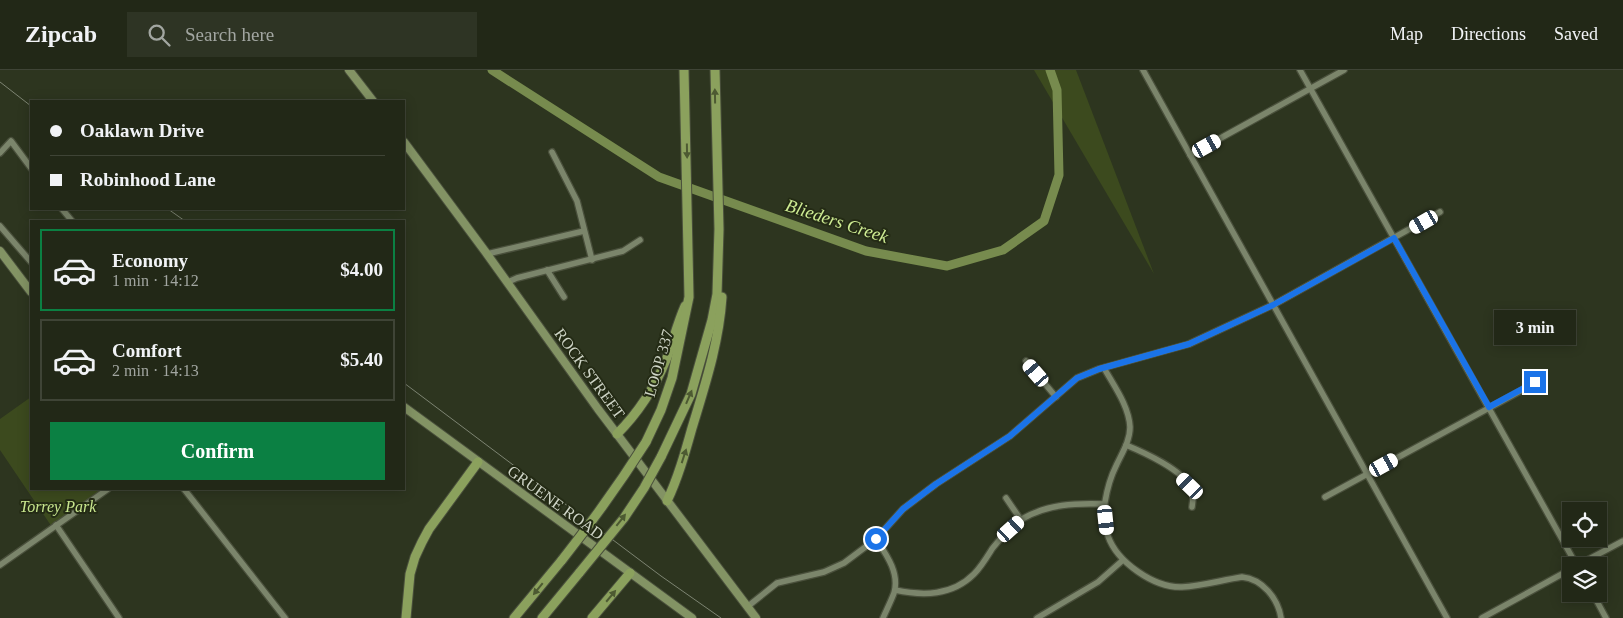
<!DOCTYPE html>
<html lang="en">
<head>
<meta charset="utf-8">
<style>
	:root { --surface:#222817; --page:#2e3424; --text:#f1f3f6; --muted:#a2a6a1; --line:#3f4436; --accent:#0b8043 }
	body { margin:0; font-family:"Times New Roman",serif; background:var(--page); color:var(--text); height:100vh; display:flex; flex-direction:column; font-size:19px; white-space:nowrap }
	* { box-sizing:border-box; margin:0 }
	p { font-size:16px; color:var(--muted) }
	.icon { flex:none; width:28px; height:28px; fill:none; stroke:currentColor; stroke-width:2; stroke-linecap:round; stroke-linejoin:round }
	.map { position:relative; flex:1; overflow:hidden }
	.details { position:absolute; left:30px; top:150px; width:375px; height:270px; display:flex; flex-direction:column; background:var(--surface); border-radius:0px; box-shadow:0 2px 12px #0003,0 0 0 1px var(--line) }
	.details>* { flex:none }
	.guide { position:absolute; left:30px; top:30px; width:375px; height:110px; border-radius:0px; box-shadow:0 2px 12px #0003,0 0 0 1px var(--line); display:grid; align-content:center; height:110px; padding:0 20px; background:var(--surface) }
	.fabs { position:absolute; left:1562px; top:432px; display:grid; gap:10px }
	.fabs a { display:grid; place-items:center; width:45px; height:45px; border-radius:0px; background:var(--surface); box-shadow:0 2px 12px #0003,0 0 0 1px var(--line); font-size:25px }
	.end { position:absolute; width:22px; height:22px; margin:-11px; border:6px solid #1a73e8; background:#fff; box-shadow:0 0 0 2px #fff }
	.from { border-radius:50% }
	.bubble { position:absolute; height:35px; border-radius:0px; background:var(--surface); box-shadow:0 2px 12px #0003,0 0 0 1px var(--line); font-size:16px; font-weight:700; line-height:35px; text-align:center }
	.car { position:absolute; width:15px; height:30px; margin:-15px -8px; border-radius:6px; box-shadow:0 0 4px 1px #0007; background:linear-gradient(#fff 24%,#345 0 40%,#fff 0 76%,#345 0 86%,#fff 0) }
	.guide b { display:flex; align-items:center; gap:18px; height:48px; font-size:19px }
	.guide b+b { border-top:1px solid var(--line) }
	.guide i { width:12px; height:12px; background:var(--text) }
	ul { padding:9px 0 0; list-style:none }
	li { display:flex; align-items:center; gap:15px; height:82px; margin:0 10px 8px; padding:0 10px; border:2px solid var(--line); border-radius:0px }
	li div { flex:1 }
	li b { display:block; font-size:19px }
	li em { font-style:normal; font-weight:700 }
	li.selected { border-color:var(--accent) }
	li>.icon { width:45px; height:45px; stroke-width:1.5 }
	.button { display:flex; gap:10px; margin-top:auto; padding:10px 20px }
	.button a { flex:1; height:58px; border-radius:0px; background:var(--accent); color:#fff; font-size:20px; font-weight:700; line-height:58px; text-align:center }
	header { display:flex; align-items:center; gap:30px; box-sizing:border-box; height:70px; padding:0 25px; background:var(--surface); border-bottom:1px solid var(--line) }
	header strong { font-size:24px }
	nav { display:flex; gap:28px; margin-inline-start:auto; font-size:18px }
	.search { width:350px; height:45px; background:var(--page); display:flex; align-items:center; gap:12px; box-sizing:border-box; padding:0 18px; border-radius:0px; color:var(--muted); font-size:19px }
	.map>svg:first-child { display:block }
	.green { fill:#3c4a1e }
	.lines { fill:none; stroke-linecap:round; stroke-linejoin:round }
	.river { stroke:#778b4e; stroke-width:9 }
	.street-casing { stroke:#4a503c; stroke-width:8 }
	.secondary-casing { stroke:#4a503c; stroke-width:10 }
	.primary-casing { stroke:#4a503c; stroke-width:11 }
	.street { stroke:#7b856b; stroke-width:5.5 }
	.secondary { stroke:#839364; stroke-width:8 }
	.primary { stroke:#8ba15d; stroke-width:9 }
	.rail { stroke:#7d8472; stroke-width:1 }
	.primary-bridge-casing { stroke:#4a503c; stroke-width:11; stroke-linecap:butt }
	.primary-bridge { stroke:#8ba15d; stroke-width:9 }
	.oneway { fill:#4d5a32 }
	.route { stroke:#1a73e8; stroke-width:6 }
	.labels { text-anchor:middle; stroke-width:4; stroke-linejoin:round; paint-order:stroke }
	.street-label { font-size:16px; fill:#ced4c6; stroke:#242b15 }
	.park-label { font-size:16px; font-style:italic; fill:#c8e68e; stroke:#242b15 }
	.water-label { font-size:18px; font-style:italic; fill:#ceec93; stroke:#242b15 }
</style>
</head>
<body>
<header>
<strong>Zipcab</strong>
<div class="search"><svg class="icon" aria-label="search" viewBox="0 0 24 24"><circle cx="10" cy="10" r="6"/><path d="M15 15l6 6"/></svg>Search here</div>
<nav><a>Map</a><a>Directions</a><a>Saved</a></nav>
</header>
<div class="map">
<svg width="1623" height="548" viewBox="0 0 1623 548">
	<rect width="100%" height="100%" fill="#2d351f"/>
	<g class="green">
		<polygon points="1034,0 1076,0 1154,204"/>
		<polygon points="31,327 31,419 110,419 52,457 0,380 0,349"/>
	</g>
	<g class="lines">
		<polyline class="river" points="492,0 659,107 866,181 947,196 1003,180 1044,151 1059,105 1057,20 1050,0"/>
		<defs>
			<g id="street">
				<polyline points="1143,0 1447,548"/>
				<polyline points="1300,0 1577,496"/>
				<polyline points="552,82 577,131 592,190"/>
				<polyline points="0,83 11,71 31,98"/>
				<polyline points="1190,85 1344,0"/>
				<polyline points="62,139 72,151"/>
				<polyline points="0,156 31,192"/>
				<polyline points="487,184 584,161"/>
				<polyline points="547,200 564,227"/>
				<polyline points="508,212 517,208 623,181 640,170"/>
				<polyline points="1026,291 1056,327"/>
				<path d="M 1104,298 C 1114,316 1129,336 1130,357 C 1130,371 1122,383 1116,396 C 1111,406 1107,420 1105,432 C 1104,439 1105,459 1108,466 C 1117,492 1154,518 1182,517 C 1202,516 1222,510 1242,507 C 1262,509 1278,528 1281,548"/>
				<path d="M 1126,375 C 1143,382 1183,400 1191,418 C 1194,425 1193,430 1192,437"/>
				<polyline points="184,419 285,548"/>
				<polyline points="1325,427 1535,313"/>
				<polyline points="1006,428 1021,450"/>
				<polyline points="56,455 119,548"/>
				<path d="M 876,469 C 886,484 900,503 894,523 C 891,531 887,539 883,548"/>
				<polyline points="0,495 108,419"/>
				<polyline points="1576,496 1623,471"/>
				<path d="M 895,520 C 923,526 952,526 974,504 C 981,497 987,487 992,479 C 1000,469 1010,456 1022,449 C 1048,434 1075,433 1104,434"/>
				<polyline points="1593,524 1606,548"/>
				<polyline points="747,537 777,513 824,502 844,493 876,469 903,439 936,414 1010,366 1077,308 1099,299 1189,274 1273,235 1440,142"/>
				<polyline points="1037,548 1098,512 1123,490"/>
				<polyline points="1482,548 1571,499"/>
			</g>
			<g id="secondary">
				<polyline points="349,0 373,31"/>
				<polyline points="404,72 487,184 598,339 756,548"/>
				<polyline points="0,181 31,222"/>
				<polyline points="404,337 692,548"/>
			</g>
			<g id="primary">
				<path d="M 617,364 C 639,342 654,319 666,290 C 673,272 677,254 685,236"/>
				<polyline points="646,372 661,340 672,308 689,227 684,0"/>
				<polyline points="661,387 691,324 712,250 717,224 719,159 715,0"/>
				<path d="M 667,431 C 678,408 685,383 692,358 C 705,315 719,273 722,227"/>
				<polyline points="406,548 410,504 415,487 422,472 429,459 478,392"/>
				<polyline points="514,548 562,490"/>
				<polyline points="542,548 580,502"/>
				<polyline points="592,548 630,503"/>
			</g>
		</defs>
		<use href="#street" class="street-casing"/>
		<use href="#secondary" class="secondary-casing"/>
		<use href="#primary" class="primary-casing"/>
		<use href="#street" class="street"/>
		<use href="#secondary" class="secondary"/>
		<use href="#primary" class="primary"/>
		<g class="rail">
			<polyline points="0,12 31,36"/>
			<polyline points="168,139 185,151"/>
			<polyline points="404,313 661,506 721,548"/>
		</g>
		<defs>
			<g id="primary-bridge">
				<path d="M 562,490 C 592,452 620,413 646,372"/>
				<polyline points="580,502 624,448 644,418 661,387"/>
			</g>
		</defs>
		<use href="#primary-bridge" class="primary-bridge-casing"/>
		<use href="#primary-bridge" class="primary-bridge"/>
	</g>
	<defs><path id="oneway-solid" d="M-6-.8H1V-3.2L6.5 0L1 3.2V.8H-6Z" transform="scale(1.25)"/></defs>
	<g class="oneway">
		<use href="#oneway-solid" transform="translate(715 26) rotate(-91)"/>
		<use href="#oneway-solid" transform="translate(687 81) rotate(89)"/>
		<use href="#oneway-solid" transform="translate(689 327) rotate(-67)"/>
		<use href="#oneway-solid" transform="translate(684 386) rotate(-72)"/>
		<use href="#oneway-solid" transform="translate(621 450) rotate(-52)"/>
		<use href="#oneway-solid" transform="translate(538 519) rotate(129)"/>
		<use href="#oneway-solid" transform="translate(611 526) rotate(-50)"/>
	</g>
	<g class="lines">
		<polyline class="route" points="876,469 903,439 936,414 1010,366 1077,308 1099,299 1189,274 1273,235 1394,168 1489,337 1535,312"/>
	</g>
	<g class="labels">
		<g class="street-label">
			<text transform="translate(658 293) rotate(-74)" y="6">LOOP 337</text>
			<text transform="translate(590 303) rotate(54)" y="6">ROCK STREET</text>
			<text transform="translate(556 432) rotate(36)" y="6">GRUENE ROAD</text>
		</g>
		<g class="park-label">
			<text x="58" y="442">Torrey Park</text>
		</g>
		<g class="water-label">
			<text transform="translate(837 151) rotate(18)" y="6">Blieders Creek</text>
		</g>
	</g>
</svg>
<div class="fabs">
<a><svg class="icon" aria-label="locate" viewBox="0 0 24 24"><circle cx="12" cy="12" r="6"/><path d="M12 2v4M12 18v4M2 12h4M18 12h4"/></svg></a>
<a><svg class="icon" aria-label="layers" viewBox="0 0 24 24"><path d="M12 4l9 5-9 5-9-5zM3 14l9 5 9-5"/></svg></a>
</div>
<i class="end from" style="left:876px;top:469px"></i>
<i class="end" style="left:1535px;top:312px"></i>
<div class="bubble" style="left:1494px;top:240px;width:82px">3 min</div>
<i class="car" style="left:1207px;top:76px;rotate:61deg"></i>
<i class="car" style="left:1424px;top:152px;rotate:240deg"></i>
<i class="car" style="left:1036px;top:303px;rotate:319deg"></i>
<i class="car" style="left:1384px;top:395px;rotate:61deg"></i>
<i class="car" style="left:1190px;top:416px;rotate:314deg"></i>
<i class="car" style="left:1106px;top:450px;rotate:174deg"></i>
<i class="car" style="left:1011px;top:459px;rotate:48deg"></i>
<div class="guide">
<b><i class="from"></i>Oaklawn Drive</b>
<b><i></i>Robinhood Lane</b>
</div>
<section class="details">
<ul>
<li class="selected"><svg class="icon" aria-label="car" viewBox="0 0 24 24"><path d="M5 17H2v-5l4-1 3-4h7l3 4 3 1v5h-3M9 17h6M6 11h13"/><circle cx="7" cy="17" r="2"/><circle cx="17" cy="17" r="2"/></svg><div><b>Economy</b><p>1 min · 14:12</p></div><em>$4.00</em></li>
<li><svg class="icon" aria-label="car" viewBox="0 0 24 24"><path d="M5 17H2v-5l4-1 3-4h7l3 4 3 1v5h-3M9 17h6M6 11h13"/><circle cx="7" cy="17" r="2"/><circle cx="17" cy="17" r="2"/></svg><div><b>Comfort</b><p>2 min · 14:13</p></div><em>$5.40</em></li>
</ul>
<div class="button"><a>Confirm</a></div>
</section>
</div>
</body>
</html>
